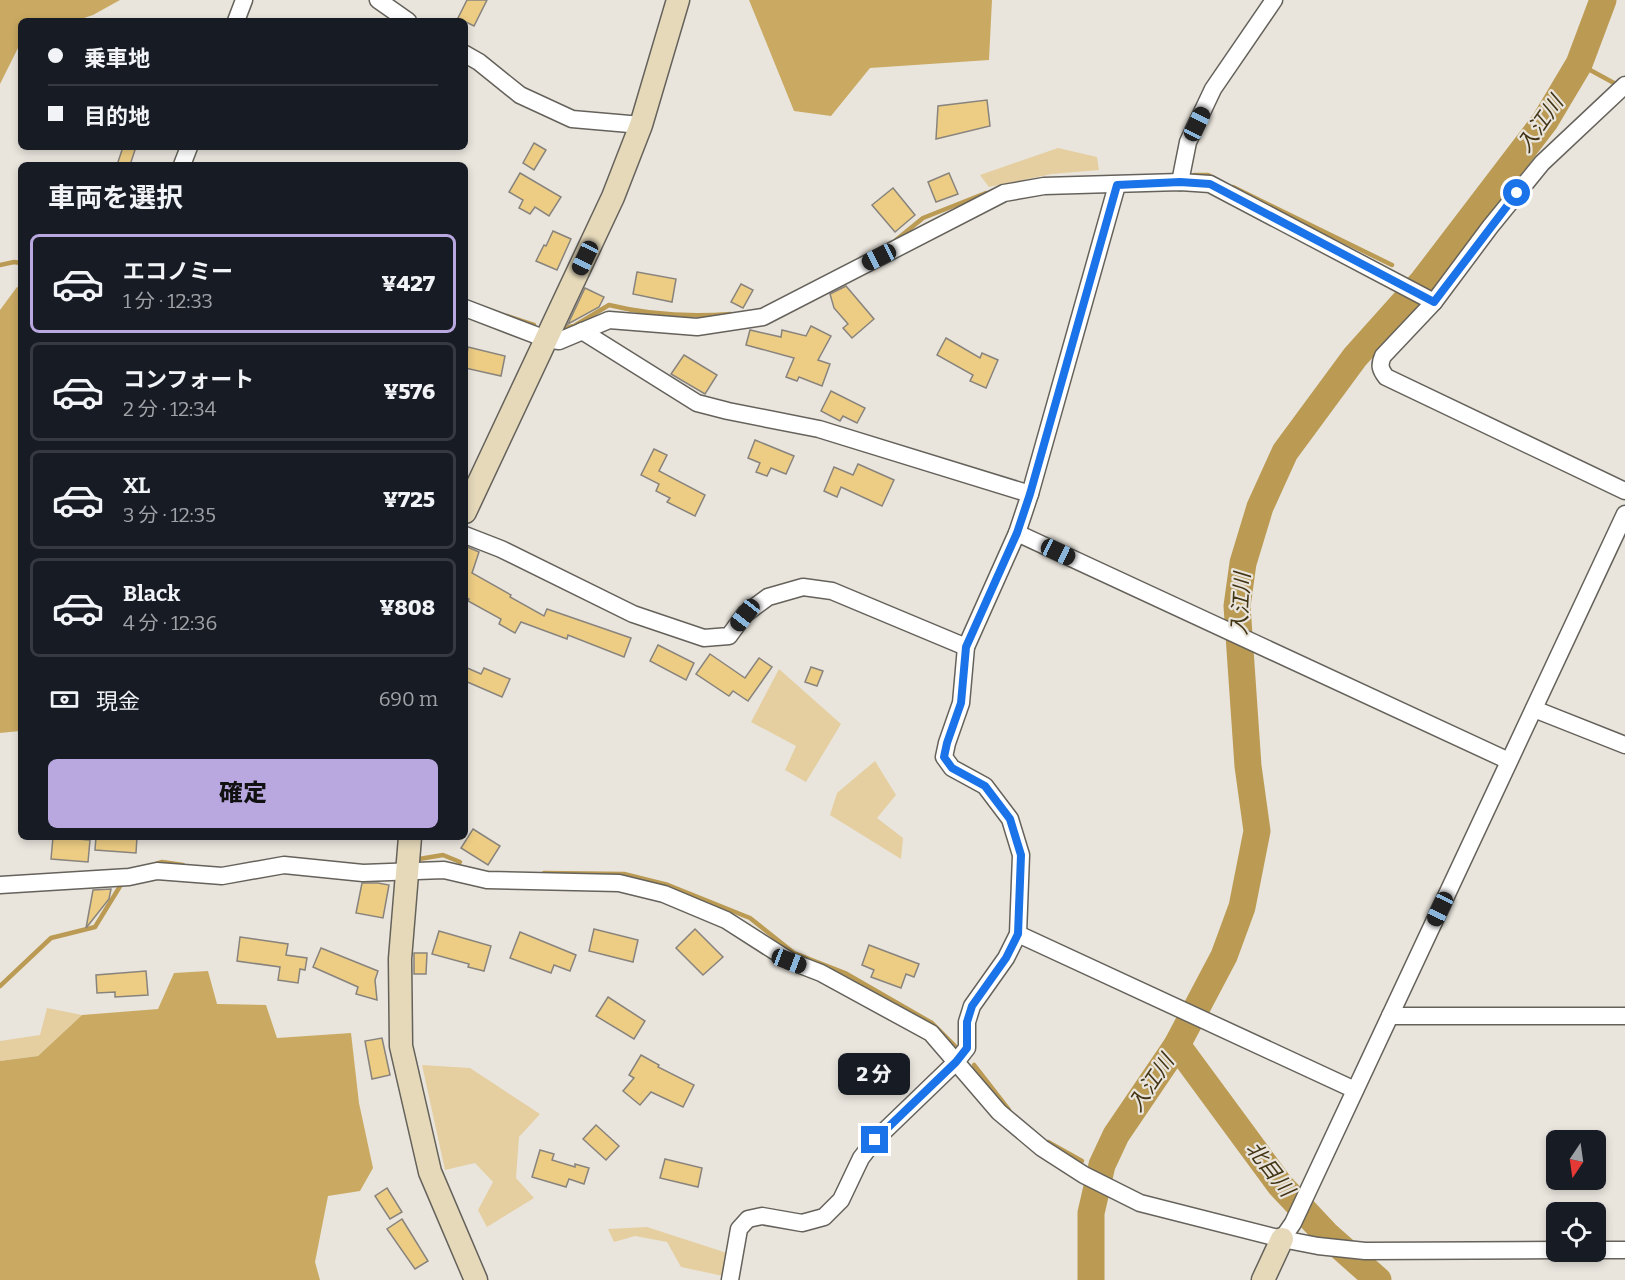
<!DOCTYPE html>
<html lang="ja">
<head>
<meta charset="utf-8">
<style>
	:root { --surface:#171b24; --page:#242831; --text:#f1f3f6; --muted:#9ea1a6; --line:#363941; --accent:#b9a7df }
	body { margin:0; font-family:Bitter,"Noto Sans JP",serif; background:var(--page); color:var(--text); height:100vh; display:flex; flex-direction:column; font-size:22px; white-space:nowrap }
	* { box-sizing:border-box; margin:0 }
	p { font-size:20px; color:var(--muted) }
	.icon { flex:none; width:33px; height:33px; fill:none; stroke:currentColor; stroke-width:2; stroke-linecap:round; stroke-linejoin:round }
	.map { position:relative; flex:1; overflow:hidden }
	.sheet { position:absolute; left:18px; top:162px; width:450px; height:678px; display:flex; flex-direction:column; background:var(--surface); border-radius:9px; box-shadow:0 3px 9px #0003 }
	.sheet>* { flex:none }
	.banner { position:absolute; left:18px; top:18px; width:450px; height:132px; border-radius:9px; box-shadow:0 3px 9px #0003; display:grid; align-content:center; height:132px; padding:0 30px; background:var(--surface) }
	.needle { width:39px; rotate:193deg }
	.controls { position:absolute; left:1546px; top:1130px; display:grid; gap:12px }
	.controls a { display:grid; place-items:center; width:60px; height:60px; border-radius:9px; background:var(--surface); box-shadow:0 3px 9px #0003; font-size:30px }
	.end { position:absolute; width:27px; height:27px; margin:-14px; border:8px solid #1a73e8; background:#fff; box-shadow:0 0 0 3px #fff }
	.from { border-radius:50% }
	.bubble { position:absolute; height:42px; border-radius:9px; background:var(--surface); box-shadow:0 3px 9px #0003; font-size:20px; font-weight:800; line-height:42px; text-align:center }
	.car { position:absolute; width:18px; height:36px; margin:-18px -9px; border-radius:8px; box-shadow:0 0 4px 2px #0007; background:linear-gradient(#222 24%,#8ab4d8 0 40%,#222 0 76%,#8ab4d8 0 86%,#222 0) }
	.banner b { display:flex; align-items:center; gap:21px; height:57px; font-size:22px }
	.banner b+b { border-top:2px solid var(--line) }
	.banner i { width:15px; height:15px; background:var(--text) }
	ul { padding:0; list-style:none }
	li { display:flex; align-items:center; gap:18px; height:99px; margin:0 12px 9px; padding:0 18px; border:3px solid var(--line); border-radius:9px }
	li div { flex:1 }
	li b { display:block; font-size:22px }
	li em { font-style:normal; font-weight:800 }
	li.active { border-color:var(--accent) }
	li>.icon { width:54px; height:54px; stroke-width:1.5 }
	h2 { padding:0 30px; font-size:27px; line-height:72px }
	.pay { display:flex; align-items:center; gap:15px; height:66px; padding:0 30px; font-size:22px }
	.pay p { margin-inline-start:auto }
	.primary-button { display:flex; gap:12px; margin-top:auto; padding:12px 30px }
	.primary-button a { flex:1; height:69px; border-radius:9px; background:var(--accent); color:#111; font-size:24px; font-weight:800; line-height:69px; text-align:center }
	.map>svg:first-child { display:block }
	.green { fill:#e5cfa0 }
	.forest { fill:#caaa62 }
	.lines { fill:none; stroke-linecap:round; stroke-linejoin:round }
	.stream { stroke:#bb9b53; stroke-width:4.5 }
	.river { stroke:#bb9b53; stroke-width:27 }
	.building { fill:#edcd84; stroke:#88847d; stroke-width:1.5 }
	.street-casing { stroke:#65625b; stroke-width:19 }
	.secondary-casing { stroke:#65625b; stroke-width:25 }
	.street { stroke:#fff; stroke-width:16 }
	.secondary { stroke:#e5d9ba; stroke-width:22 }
	.route { stroke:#1a73e8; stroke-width:8 }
	.labels { text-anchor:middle; stroke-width:4.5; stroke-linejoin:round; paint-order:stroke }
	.water-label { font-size:21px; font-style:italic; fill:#423414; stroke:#e9e5dd }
</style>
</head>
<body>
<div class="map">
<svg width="1625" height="1280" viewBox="0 0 1625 1280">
	<rect width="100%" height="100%" fill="#e9e5dd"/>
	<g class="green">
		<polygon points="1058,148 1097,157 1099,170 1052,174 989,187 980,175"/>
		<polygon points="779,669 841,724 806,782 785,770 796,746 751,722"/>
		<polygon points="875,761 896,795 877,818 903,838 901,859 830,815 837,793"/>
		<polygon points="47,1008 82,1015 38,1056 0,1061 0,1041 40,1035"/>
		<polygon points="422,1065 470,1068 540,1114 519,1137 516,1178 534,1198 487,1227 478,1210 493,1182 475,1163 445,1170"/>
		<polygon points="647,1227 727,1253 723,1276 681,1267 667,1242 635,1236 614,1242 608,1229"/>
	</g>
	<g class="forest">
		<polygon points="0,0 120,0 93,15 75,21 21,21 21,42 0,84"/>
		<polygon points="749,0 992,0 989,60 870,68 831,116 794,111"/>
		<polygon points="17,287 21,288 21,724 20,731 0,733 0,310"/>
		<polygon points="208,971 217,1004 266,1005 277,1038 351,1033 359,1103 373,1168 360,1191 328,1196 315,1262 320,1280 0,1280 0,1061 38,1056 82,1015 158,1009 174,973"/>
	</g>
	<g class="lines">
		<g class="stream">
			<polyline points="1579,64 1614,83"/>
			<polyline points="1194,175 1208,175 1214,178"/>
			<polyline points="1233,187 1392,265"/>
			<polyline points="896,240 923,218 986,193"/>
			<polyline points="0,265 14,262 21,263"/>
			<polyline points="507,316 534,325"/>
			<path d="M 564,328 L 574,326 L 609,305 C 649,315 690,317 731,314"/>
			<polyline points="419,859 443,855 460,862"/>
			<polyline points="156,864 162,862 183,865"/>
			<polyline points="544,873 624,874 668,885 750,918 794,953 845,973 932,1023 955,1046"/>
			<polyline points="0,986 51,938 95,927 122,883"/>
			<polyline points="974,1065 1009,1110"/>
			<polyline points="1048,1142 1082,1161"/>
		</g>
		<g class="river">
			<polyline points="1177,1045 1280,1185 1326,1234 1378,1280"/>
			<polyline points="1091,1280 1091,1213 1102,1165 1116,1135 1177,1045 1224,956 1242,907 1257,831 1248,766 1237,606 1243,563 1260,507 1285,452 1355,357 1423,281 1545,121 1579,64 1603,0"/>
		</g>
	</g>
	<g class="building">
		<polygon points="467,0 487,0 474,26 458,18"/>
		<polygon points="987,100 990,126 936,139 938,106"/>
		<polygon points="534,143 546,150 534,170 523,163"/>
		<polygon points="123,147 136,147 130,165 117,165"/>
		<polygon points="520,173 561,197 549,216 535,207 530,214 519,208 523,200 509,192"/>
		<polygon points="949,173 958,194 936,202 928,182"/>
		<polygon points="893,188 915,215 895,232 872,205"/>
		<polygon points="553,231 571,239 557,270 536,261 544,245 546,246"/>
		<polygon points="637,272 676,279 672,302 633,294"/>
		<polygon points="741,284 753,290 743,308 731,302"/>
		<polygon points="846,286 874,319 852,338 843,328 848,324 834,308 830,294"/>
		<polygon points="585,288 604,297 599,307 568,324"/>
		<polygon points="811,326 831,336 818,360 830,364 822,386 799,377 797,381 786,377 794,358 746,345 750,330 781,337 782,330 806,336"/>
		<polygon points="946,338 980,358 982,353 998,360 986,388 970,381 973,375 937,355"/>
		<polygon points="468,347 505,356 501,376 465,368"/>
		<polygon points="684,355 717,375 705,394 671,374"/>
		<polygon points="831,391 865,408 857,423 843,416 840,421 821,411"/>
		<polygon points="755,440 794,456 786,474 771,468 767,476 756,472 760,463 748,458"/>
		<polygon points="654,449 667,455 659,471 705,495 695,516 667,502 670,498 656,491 659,484 641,475"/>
		<polygon points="858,464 894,480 882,506 841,487 837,497 824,491 834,467 853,475"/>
		<polygon points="465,546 479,552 472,573 511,595 510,597 544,616 547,609 631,638 624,657 568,635 567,639 521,622 515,633 499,624 501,619 468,601 469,599 465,597"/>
		<polygon points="658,645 694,663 686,680 650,661"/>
		<polygon points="710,654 745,678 759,658 772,667 748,701 733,691 729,696 696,674"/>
		<polygon points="465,667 481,674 484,668 510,679 502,697 465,681"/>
		<polygon points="811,667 823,671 817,686 805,682"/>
		<polygon points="473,829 500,846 488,865 461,848"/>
		<polygon points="53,837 90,840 88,862 51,859"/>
		<polygon points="96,837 137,837 136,853 95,850"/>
		<polygon points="362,883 378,883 389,885 383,918 356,913"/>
		<polygon points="111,889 109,899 86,928 93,890"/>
		<polygon points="594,929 638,940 633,962 589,951"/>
		<polygon points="695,929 723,957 703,975 676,948"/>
		<polygon points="439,931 491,946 484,971 468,967 469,964 432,954"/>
		<polygon points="520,932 576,955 570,971 554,965 551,973 510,958"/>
		<polygon points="240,937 288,944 286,955 307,958 305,970 300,969 298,983 278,980 280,967 237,961"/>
		<polygon points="869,945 919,964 914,977 906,974 901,988 871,977 874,970 862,965"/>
		<polygon points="321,948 378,971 375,980 377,1000 356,994 358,987 313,967"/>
		<polygon points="414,953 427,953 426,974 414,974"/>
		<polygon points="146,971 148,995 115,997 115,992 97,993 96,975"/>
		<polygon points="608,997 645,1021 634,1039 596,1016"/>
		<polygon points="382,1038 390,1075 372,1079 365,1041"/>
		<polygon points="641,1055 659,1065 658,1067 694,1085 683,1107 651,1092 640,1105 623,1091 634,1078 629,1075"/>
		<polygon points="596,1125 619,1146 606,1160 583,1139"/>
		<polygon points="540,1150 554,1154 552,1160 575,1167 575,1164 589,1168 584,1184 569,1179 566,1187 532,1177"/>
		<polygon points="665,1159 702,1168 698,1187 660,1178"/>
		<polygon points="387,1188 402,1212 390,1219 375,1196"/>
		<polygon points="402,1219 428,1261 415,1269 387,1229"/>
	</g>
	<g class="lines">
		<defs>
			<g id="street">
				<polyline points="378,0 408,21"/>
				<polyline points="236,21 244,0"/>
				<polyline points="465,54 479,62 520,95 572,119 641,125"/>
				<path d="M 1625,85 L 1542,163 L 1490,227 L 1434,302 L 1383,356 C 1379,365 1380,369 1386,377 L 1625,491"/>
				<polyline points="182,165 189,147"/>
				<polyline points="1180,182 1188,142 1213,89 1274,0"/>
				<polyline points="465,308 546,339 559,341 609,320 697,327 763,317 1004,193 1044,186 1180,182 1210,184 1434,302"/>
				<polyline points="582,331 697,403 728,411 819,429 1030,494"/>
				<polyline points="1017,533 1509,761"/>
				<polyline points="465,535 501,549 633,614 704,638 729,636 745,614 768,597 803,587 832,591 966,647"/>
				<polyline points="1534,709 1625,745"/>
				<polyline points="0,885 129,877 157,871 222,876 284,865 363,873 444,870 487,880 619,883 664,894 726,920 790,961 821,973 931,1033 999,1112 1042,1148 1084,1175 1140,1203 1282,1239 1318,1246 1365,1251 1557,1250"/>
				<polyline points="1018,934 1355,1090"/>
				<polyline points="1390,1016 1625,1016"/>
				<polyline points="1282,1239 1293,1223 1625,514"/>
				<polyline points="1596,1250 1625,1250"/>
				<polyline points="730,1280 739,1229 748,1219 762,1216 802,1223 824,1217 841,1200 861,1158 875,1140 956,1062 967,1048 967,1022 972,1006 1006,958 1018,934 1021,855 1010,819 985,786 952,768 944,757 947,743 961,703 966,647 1017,533 1030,494 1117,185"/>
			</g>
			<g id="secondary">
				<polyline points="465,512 613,197 641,125 678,0"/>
				<polyline points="410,837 400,959 401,1046 430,1172 476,1280"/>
				<polyline points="1263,1280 1282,1239"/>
			</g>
		</defs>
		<use href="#street" class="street-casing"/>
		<use href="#secondary" class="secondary-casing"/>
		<use href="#street" class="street"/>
		<use href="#secondary" class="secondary"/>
	</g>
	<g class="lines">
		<polyline class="route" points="875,1140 956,1062 967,1048 967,1022 972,1006 1006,958 1018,934 1021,855 1010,819 985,786 952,768 944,757 947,743 961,703 966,647 1017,533 1030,494 1117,185 1180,182 1210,184 1434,302 1517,193"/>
	</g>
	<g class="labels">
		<g class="water-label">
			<text transform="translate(1540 124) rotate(-55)" y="7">入江川</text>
			<text transform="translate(1241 604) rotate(-87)" y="7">入江川</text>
			<text transform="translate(1151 1083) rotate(-56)" y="7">入江川</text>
			<text transform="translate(1270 1169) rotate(52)" y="7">北目川</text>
		</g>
	</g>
</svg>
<div class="controls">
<a><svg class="needle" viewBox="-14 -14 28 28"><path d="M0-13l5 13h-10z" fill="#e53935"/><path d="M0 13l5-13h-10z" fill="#9ea1a6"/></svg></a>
<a><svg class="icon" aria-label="locate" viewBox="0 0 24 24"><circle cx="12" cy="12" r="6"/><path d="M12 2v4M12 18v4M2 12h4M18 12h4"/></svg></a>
</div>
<i class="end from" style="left:1517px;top:193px"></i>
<i class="end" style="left:875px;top:1140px"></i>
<div class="bubble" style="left:838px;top:1053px;width:72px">2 分</div>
<i class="car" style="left:1197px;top:124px;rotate:26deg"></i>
<i class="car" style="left:879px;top:257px;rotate:243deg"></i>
<i class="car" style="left:585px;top:258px;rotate:205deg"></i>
<i class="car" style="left:1058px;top:552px;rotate:115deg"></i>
<i class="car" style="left:745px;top:615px;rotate:218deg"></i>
<i class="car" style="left:1440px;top:909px;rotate:205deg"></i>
<i class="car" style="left:789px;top:961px;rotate:111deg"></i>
<div class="banner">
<b><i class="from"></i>乗車地</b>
<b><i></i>目的地</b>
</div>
<section class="sheet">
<h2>車両を選択</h2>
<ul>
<li class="active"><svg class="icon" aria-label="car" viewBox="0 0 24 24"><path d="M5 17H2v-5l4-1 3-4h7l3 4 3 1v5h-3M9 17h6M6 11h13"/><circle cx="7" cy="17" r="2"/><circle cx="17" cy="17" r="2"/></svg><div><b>エコノミー</b><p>1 分 · 12:33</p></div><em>¥427</em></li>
<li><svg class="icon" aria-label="car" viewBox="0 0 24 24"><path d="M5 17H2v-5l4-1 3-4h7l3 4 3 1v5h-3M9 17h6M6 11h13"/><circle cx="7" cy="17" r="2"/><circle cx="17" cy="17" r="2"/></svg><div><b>コンフォート</b><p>2 分 · 12:34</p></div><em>¥576</em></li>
<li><svg class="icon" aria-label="car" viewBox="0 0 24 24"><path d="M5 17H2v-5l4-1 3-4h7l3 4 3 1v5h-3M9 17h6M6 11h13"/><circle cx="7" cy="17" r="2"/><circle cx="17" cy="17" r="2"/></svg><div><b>XL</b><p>3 分 · 12:35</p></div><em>¥725</em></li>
<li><svg class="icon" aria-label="car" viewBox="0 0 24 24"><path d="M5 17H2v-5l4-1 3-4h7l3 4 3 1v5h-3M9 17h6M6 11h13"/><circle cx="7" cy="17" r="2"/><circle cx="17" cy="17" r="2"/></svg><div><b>Black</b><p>4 分 · 12:36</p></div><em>¥808</em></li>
</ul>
<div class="pay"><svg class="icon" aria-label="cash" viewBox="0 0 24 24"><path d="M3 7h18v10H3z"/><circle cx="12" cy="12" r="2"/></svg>現金<p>690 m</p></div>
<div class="primary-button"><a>確定</a></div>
</section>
</div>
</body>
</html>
